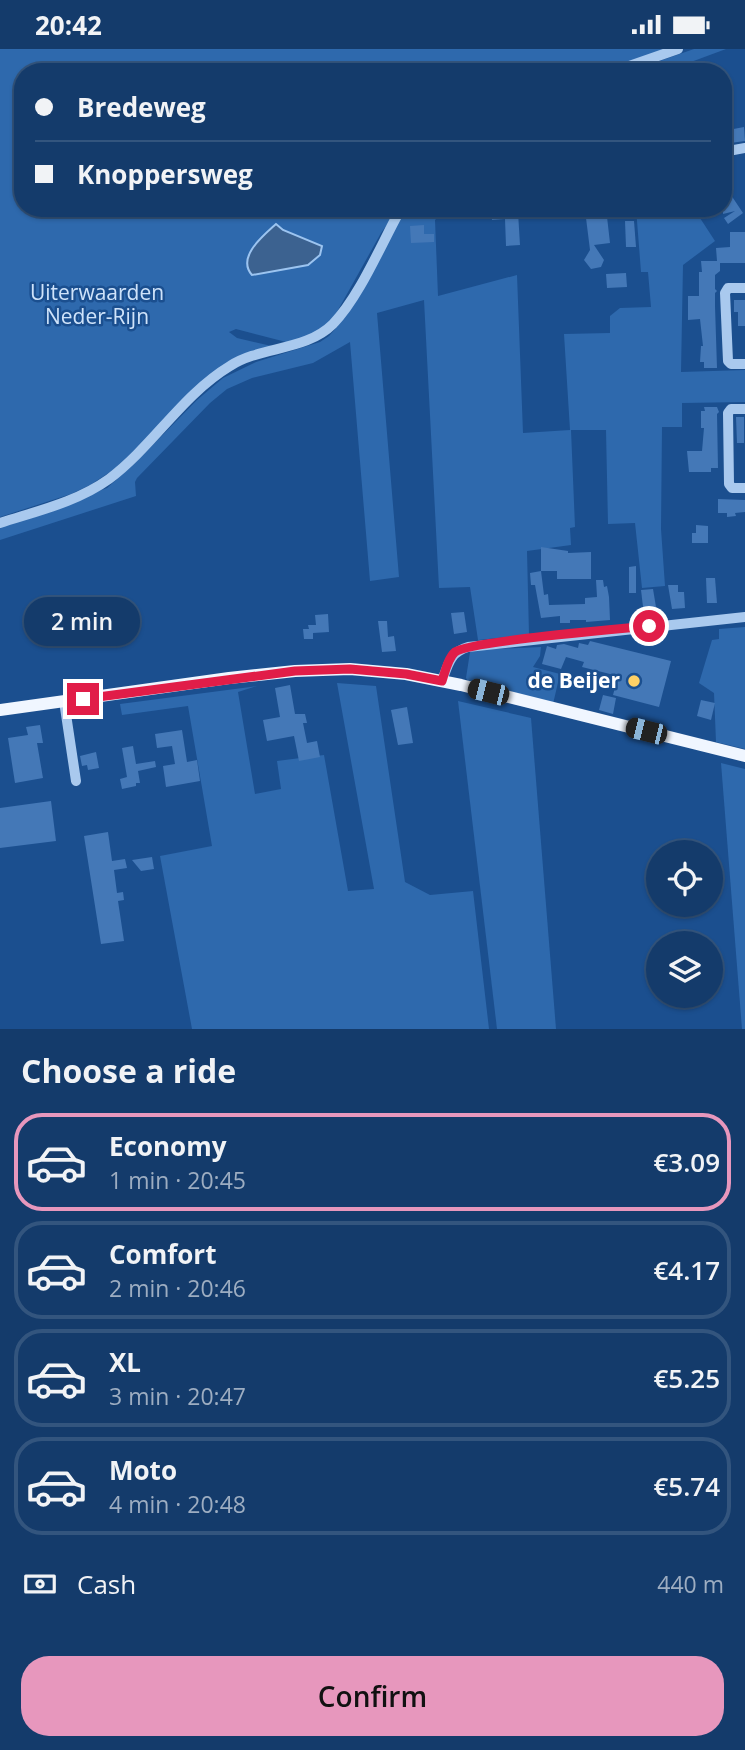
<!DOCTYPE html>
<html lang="en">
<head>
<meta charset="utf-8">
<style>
	:root { --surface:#143b6b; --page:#1d4271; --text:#f1f3f6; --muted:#9dadc1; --line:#33557e; --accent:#e797bd }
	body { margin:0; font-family:"Open Sans",sans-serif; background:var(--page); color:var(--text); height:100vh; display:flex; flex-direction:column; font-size:26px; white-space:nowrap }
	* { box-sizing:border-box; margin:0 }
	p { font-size:23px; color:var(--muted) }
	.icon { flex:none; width:38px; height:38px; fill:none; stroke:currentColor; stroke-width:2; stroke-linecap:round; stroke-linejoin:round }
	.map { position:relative; height:980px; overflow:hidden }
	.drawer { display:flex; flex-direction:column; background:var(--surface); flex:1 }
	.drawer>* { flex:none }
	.hud { position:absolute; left:14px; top:14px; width:718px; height:154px; border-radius:28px; box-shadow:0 2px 5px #0004,0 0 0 2px var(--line); display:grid; align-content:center; height:154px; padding:0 21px; background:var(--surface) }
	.controls { position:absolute; left:646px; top:791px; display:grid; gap:14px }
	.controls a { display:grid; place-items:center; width:77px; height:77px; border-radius:50%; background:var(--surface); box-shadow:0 2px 5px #0004,0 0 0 2px var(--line); font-size:35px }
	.end { position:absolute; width:32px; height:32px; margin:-16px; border:9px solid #e11d48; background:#fff; box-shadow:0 0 0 4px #fff }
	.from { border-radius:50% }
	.bubble { position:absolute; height:49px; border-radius:24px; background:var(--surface); box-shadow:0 2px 5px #0004,0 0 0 2px var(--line); font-size:23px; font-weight:600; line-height:49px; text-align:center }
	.car { position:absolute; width:21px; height:42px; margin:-21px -10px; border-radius:9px; box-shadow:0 0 5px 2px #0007; background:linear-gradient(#222 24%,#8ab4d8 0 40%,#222 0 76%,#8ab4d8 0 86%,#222 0) }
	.hud b { display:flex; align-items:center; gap:24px; height:66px; font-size:26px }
	.hud b+b { border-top:2px solid var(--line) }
	.hud i { width:18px; height:18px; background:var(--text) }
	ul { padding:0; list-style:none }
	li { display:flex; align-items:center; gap:21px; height:98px; margin:0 14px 10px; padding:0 7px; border:4px solid var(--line); border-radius:28px }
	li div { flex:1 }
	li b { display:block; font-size:26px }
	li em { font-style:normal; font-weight:600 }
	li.on { border-color:var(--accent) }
	li>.icon { width:63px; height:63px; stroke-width:1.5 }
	h2 { padding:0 21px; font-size:32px; line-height:84px }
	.pay { display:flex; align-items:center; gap:18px; height:77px; padding:0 21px; font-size:26px }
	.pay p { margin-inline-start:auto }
	.button { display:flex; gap:14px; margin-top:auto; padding:14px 21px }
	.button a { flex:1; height:80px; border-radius:28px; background:var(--accent); color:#111; font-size:28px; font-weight:600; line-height:80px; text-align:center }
	.status { display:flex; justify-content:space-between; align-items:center; height:49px; padding:0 35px; background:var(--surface); direction:ltr }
	.status svg { height:19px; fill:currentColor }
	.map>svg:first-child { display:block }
	.green { fill:#2e69ad }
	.water { fill:#3c6290; stroke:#9cc4f0; stroke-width:2 }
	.building { fill:#4478b7 }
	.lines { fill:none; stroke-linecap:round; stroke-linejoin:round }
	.minor { stroke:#a9c9ee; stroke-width:10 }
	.major { stroke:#f0f6ff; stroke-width:12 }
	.route { stroke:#e11d48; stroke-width:9 }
	.poi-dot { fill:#ffd166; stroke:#1b4f8f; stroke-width:2.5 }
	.labels { text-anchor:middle; stroke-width:5; stroke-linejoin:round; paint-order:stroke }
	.park-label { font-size:21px; fill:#cfe3fa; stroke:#1b4f8f }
	.poi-label { font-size:21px; font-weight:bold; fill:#fff; stroke:#1b4f8f; text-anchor:end }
</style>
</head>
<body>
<div class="status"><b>20:42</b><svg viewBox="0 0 49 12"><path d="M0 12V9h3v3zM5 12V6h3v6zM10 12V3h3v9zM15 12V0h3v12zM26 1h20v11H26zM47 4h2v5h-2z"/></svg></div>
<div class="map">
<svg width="745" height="980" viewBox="0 0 745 980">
	<rect width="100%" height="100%" fill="#1b4f8f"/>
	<g class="green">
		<polygon points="0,0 668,0 605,23 23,23 23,159 399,159 381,184 333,270 323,280 290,294 236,280 229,283 237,289 276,298 242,308 113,421 90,436 71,445 0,468"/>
		<polygon points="694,0 726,0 664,23 628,23"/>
		<polygon points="412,159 449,159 435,171 438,247 517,226 523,384 570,381 564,285 610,284 610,267 620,259 651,258 648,223 641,223 636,159 658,159 660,164 700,169 715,192 683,216 681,323 745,321 745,353 682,354 682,378 662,378 661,480 665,537 642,539 635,474 608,475 606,381 571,381 575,478 570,479 571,496 527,502 529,586 478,591 470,538 439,539 424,251 377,264 399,528 370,532 350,293 313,314 252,329 227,340 210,354 137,429 135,433 136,447 0,491 0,478 107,439 133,416 197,351 223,329 256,313 320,293 329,287 337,278 396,177 404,165"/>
		<polygon points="745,578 745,700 716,693 714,644 699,634 712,591 719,590 719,580"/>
		<polygon points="541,598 540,607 533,618 560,625 553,655 490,636 468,632 466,629 470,603 472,601"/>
		<polygon points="337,634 376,637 405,833 430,846 473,842 489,980 192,980 160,807 212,797 188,657 122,666 120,655 257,637 238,643 255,745 281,740 277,712 324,706 348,842 374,840"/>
		<polygon points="458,652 531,669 556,980 497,980"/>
		<polygon points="721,714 745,720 745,980 742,980"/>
	</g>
	<path class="water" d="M 276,175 L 283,181 L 322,197 L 320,206 L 308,216 L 252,226 C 236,208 264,186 276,175 Z"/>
	<g class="building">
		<polygon points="744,78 745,92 723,95 723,82"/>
		<polygon points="723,134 743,164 728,175 724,169 735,162 723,165"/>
		<polygon points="606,159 610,194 594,196 604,211 601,218 591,220 584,211 590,201 585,161"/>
		<polygon points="491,160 499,160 500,163 518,163 520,196 506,197 505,170 492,171"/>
		<polygon points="625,172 634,172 636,198 626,198"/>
		<polygon points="424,176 424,185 434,185 434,193 411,194 410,177"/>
		<polygon points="730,183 745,183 745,214 720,214 720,222 715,226 715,240 717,242 715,244 715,257 717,319 704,319 704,313 700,313 701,297 703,297 700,270 688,271 688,247 699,247 699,223 702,223 701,212 717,212 716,199 730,198"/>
		<polygon points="626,224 627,238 607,239 606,225"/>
		<polygon points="734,251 745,251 745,277 738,277 738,263 734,263"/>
		<polygon points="704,358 717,358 719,363 717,365 718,419 711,419 711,423 689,423 687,402 702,402 704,379 701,379 701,362 705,362"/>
		<polygon points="736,368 744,368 744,394 737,394"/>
		<polygon points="718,450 745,451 745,463 735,464 736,467 727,468 727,464 718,464"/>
		<polygon points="696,476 708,477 708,494 692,494 692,484 696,484"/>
		<polygon points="541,498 568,502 568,504 591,503 591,530 557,530 557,522 541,522"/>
		<polygon points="636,517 636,544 629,544 629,518"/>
		<polygon points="541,522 544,546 548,545 549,556 585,555 585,549 597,548 596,531 603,531 604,538 607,537 609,548 610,571 586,573 586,571 570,571 570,574 560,574 560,567 541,569 535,536 531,536 530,524"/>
		<polygon points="706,529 715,529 717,554 707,554"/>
		<polygon points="668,536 678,536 678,543 684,543 685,559 672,560"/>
		<polygon points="653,540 657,564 644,566 641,541"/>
		<polygon points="464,563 467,583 454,585 451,564"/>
		<polygon points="328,565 329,583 313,584 313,590 304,590 303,580 309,580 308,576 316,576 315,566"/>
		<polygon points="378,572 387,572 388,588 394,587 396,602 382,603"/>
		<polygon points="590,592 671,612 659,658 613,646 618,627 582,618 584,613 566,608 561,620 542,615 547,597 556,600 557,596 564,595 578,599 579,594 588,596"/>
		<polygon points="290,636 295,665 305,665 307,674 303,674 307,694 317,692 320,708 299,712 294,687 267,692 263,671 280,668 275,639"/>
		<polygon points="603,646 616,649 613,665 599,661"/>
		<polygon points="701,651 715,654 711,671 697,667"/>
		<polygon points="407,658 413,694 398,696 391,661"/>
		<polygon points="40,676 43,694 37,694 43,729 15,734 8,689 28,686 26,678"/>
		<polygon points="182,681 187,713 197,711 200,732 166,738 163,717 175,715 172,697 157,699 155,685"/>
		<polygon points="133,697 136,715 155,712 156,718 138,722 140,734 136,734 136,737 122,740 120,730 127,728 122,699"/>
		<polygon points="96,703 99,719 88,721 87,716 82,717 80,707"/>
		<polygon points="51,752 56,792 0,799 0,759"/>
		<polygon points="108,783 112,812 125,810 127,819 114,821 117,844 123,843 124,851 118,852 124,892 101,895 84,787"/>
		<polygon points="152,808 154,820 141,822 132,811"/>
	</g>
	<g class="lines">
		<g class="minor">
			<polyline points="612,23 678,0"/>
			<polyline points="723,103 745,99"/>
			<polyline points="745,239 728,239 725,244 728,312 731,315 745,315"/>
			<polyline points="745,360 731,360 728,364 729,435 732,439 745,439"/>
			<path d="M 0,474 C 37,462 77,453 109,430 C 153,397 182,346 230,317 C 261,297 306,302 333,275 C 359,248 380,198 398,165 L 403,159"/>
			<path d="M 442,632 C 448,616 450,603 468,598 L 745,568"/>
			<polyline points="64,652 76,732"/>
		</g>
		<polyline class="major" points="0,661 229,629 295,622 350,620 406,625 461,636 745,707"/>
	</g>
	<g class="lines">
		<path class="route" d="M 83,650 L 295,622 L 350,620 L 406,625 L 442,632 C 445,623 448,609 455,603 C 470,592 620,580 649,577"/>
	</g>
	<circle class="poi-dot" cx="634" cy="632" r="7"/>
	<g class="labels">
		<g class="park-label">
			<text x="97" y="251">Uiterwaarden<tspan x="97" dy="24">Neder-Rijn</tspan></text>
		</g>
		<g class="poi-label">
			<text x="620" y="639">de Beijer</text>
		</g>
	</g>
</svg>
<div class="controls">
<a><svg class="icon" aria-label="locate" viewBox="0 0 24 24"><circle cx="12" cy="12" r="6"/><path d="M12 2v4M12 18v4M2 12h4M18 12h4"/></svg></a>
<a><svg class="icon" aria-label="layers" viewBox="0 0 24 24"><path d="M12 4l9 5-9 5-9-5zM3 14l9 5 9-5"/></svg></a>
</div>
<i class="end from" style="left:649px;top:577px"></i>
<i class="end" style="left:83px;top:650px"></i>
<div class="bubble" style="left:24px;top:548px;width:116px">2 min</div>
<i class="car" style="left:488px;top:643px;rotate:284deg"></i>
<i class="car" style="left:646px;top:682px;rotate:284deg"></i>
<div class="hud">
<b><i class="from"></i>Bredeweg</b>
<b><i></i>Knoppersweg</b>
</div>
</div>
<section class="drawer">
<h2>Choose a ride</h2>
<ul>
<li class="on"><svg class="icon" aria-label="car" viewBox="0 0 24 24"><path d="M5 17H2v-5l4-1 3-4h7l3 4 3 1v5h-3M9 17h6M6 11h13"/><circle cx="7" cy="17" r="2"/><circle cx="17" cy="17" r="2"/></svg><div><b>Economy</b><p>1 min · 20:45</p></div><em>€3.09</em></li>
<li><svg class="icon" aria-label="car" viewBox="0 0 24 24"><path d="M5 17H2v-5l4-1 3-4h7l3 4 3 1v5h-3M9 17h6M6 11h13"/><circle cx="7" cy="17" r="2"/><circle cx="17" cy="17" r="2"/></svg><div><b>Comfort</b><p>2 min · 20:46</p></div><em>€4.17</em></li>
<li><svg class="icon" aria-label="car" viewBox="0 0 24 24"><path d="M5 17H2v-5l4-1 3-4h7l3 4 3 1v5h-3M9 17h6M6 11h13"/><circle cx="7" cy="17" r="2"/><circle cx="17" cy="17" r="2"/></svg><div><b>XL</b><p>3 min · 20:47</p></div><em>€5.25</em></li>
<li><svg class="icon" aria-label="car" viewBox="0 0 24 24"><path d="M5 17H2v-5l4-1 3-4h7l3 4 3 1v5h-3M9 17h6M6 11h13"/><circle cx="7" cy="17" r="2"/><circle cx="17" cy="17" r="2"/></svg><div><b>Moto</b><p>4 min · 20:48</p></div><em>€5.74</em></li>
</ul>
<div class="pay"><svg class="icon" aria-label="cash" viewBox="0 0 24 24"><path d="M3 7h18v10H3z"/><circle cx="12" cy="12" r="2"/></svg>Cash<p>440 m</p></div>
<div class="button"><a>Confirm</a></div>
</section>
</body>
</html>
